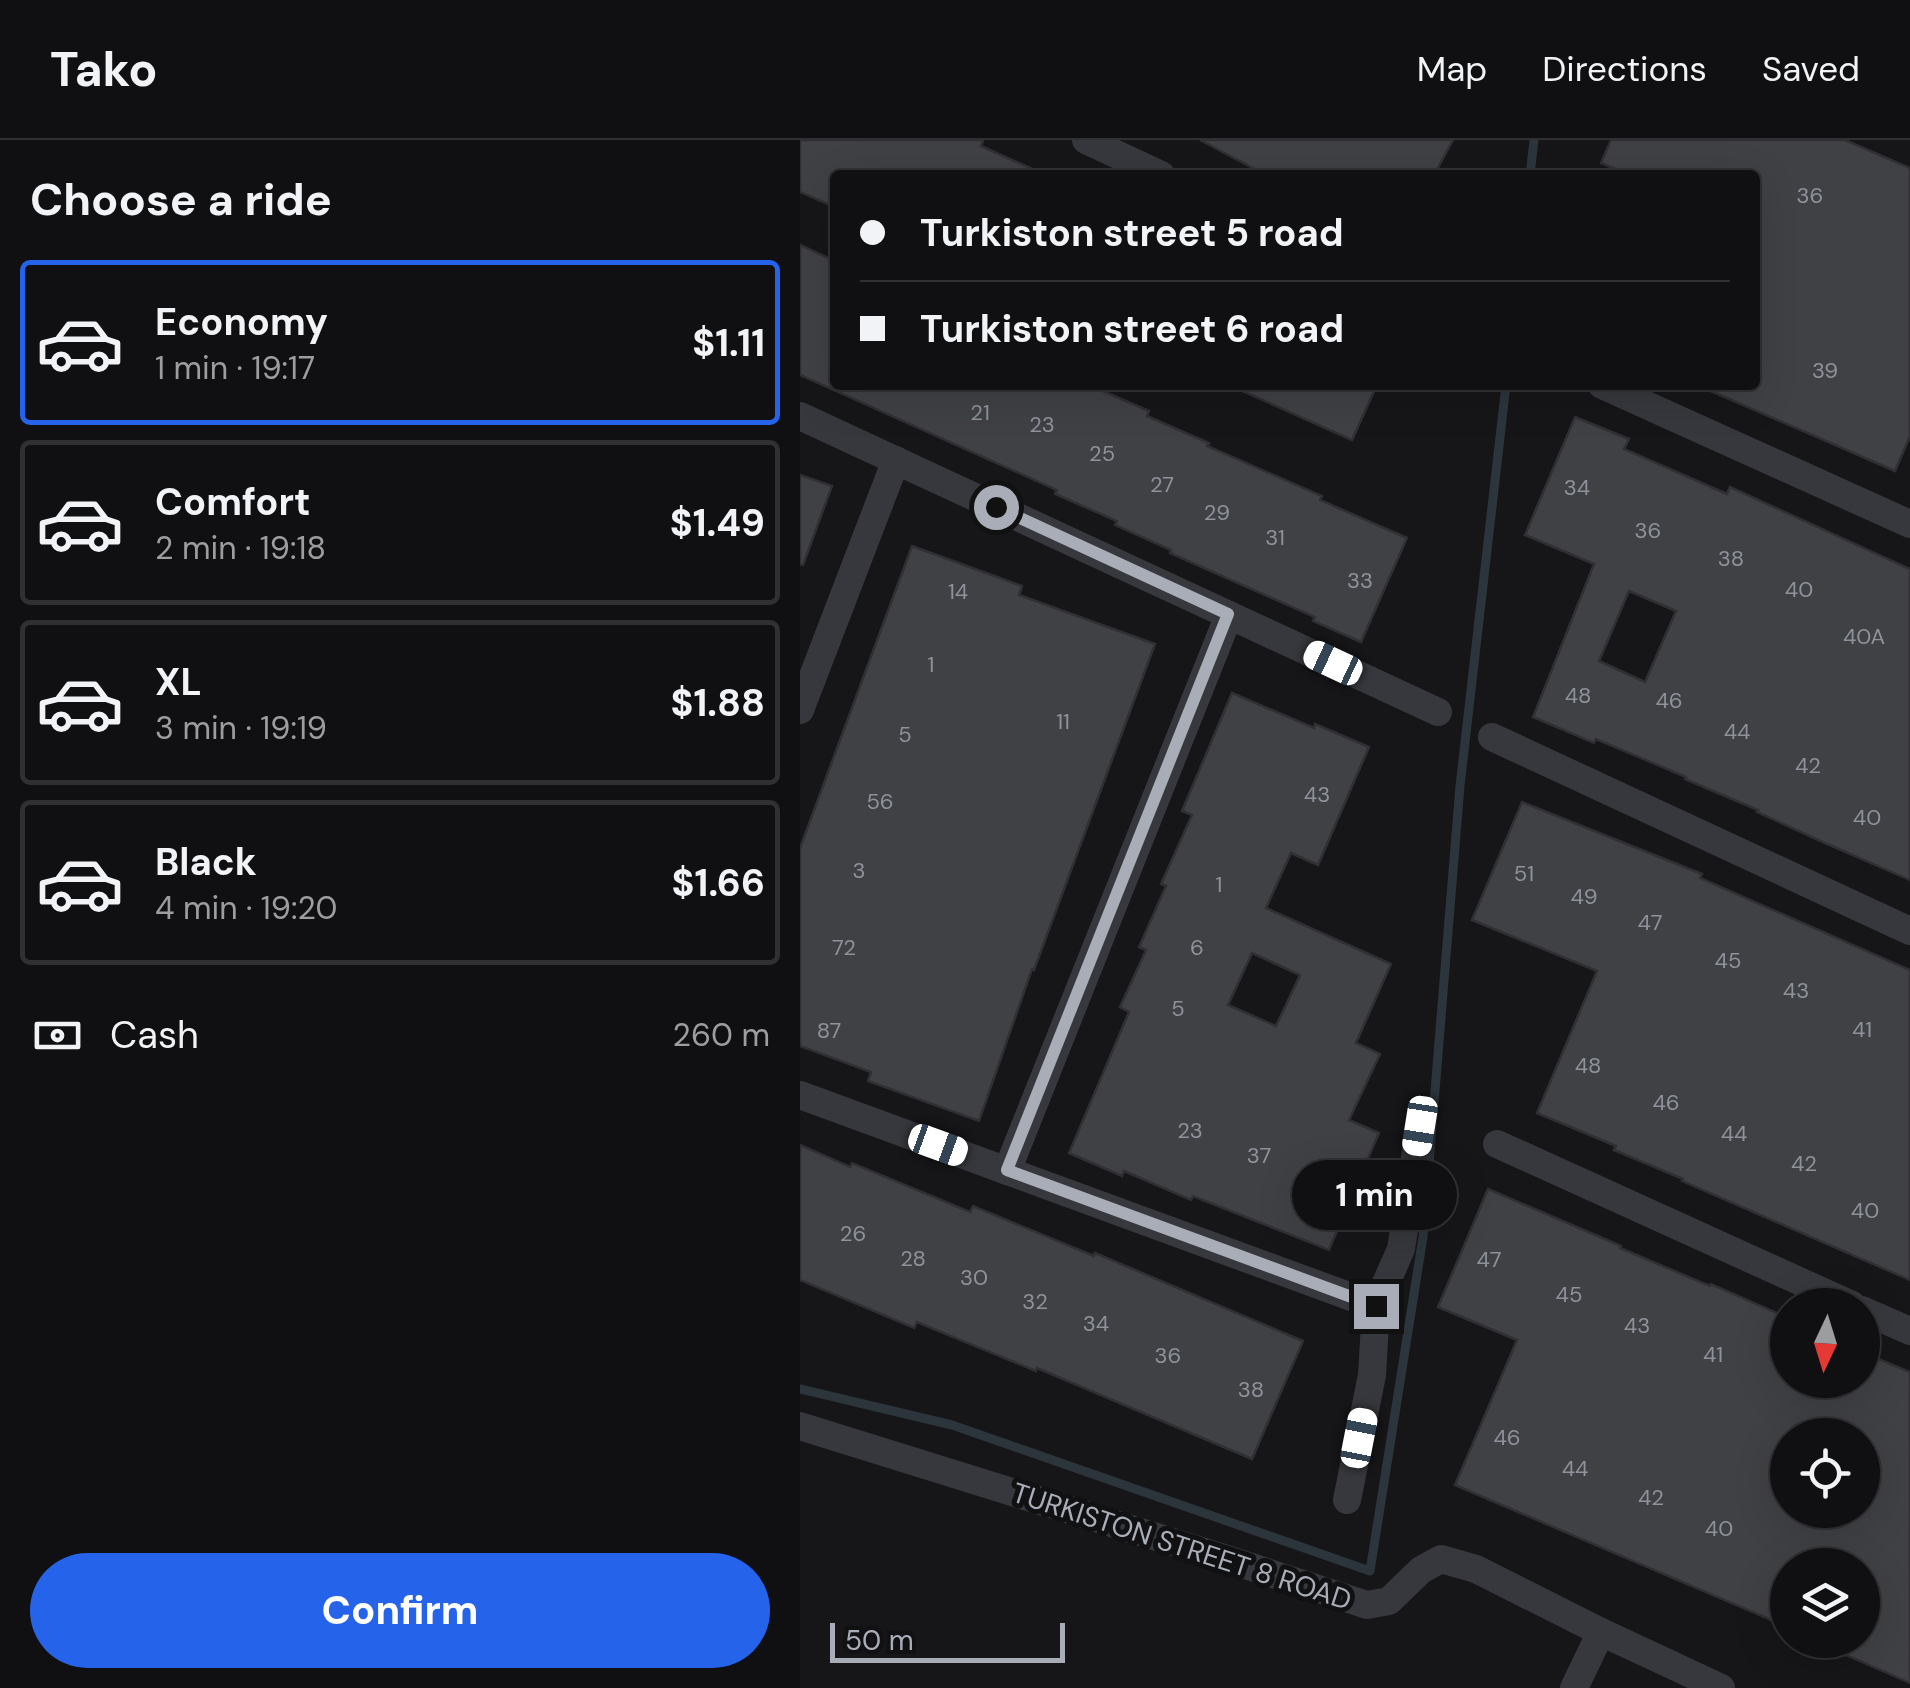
<!DOCTYPE html>
<html lang="en">
<head>
<meta charset="utf-8">
<style>
	:root { --surface:#101012; --page:#1e1e20; --text:#f1f3f6; --muted:#9c9d9f; --line:#303032; --accent:#2563eb }
	body { margin:0; font-family:"DM Sans",sans-serif; background:var(--page); color:var(--text); height:100vh; display:flex; flex-direction:column; font-size:38px; white-space:nowrap }
	* { box-sizing:border-box; margin:0 }
	p { font-size:32px; color:var(--muted) }
	.icon { flex:none; width:55px; height:55px; fill:none; stroke:currentColor; stroke-width:2; stroke-linecap:round; stroke-linejoin:round }
	.map { position:relative; flex:1; overflow:hidden }
	.drawer { display:flex; flex-direction:column; background:var(--surface); width:800px }
	.drawer>* { flex:none }
	.top-card { position:absolute; left:30px; top:30px; width:930px; height:220px; border-radius:10px; box-shadow:0 10px 40px #0002,0 0 0 2px var(--line); display:grid; align-content:center; height:220px; padding:0 30px; background:var(--surface) }
	.needle { width:65px; rotate:184deg }
	.tools { position:absolute; left:970px; top:1148px; display:grid; gap:20px }
	.tools a { display:grid; place-items:center; width:110px; height:110px; border-radius:50%; background:var(--surface); box-shadow:0 10px 40px #0002,0 0 0 2px var(--line); font-size:50px }
	.scale { position:absolute; left:30px; bottom:25px; width:235px; box-sizing:border-box; padding-left:10px; border:5px solid #a8adb8; border-top:0; font-size:28px; line-height:35px; white-space:nowrap; color:#a8adb8; -webkit-text-stroke:8px #111113; paint-order:stroke }
	.end { position:absolute; width:45px; height:45px; margin:-22px; border:12px solid #a8adb8; background:#111; box-shadow:0 0 0 5px #111 }
	.from { border-radius:50% }
	.bubble { position:absolute; height:70px; border-radius:35px; background:var(--surface); box-shadow:0 10px 40px #0002,0 0 0 2px var(--line); font-size:32px; font-weight:700; line-height:70px; text-align:center }
	.car { position:absolute; width:30px; height:60px; margin:-30px -15px; border-radius:12px; box-shadow:0 0 8px 2px #0007; background:linear-gradient(#fff 24%,#345 0 40%,#fff 0 76%,#345 0 86%,#fff 0) }
	.top-card b { display:flex; align-items:center; gap:35px; height:95px; font-size:38px }
	.top-card b+b { border-top:2px solid var(--line) }
	.top-card i { width:25px; height:25px; background:var(--text) }
	ul { padding:0; list-style:none }
	li { display:flex; align-items:center; gap:30px; height:165px; margin:0 20px 15px; padding:0 10px; border:5px solid var(--line); border-radius:10px }
	li div { flex:1 }
	li b { display:block; font-size:38px }
	li em { font-style:normal; font-weight:700 }
	li.selected { border-color:var(--accent) }
	li>.icon { width:90px; height:90px; stroke-width:1.5 }
	h2 { padding:0 30px; font-size:45px; line-height:120px }
	.pay { display:flex; align-items:center; gap:25px; height:110px; padding:0 30px; font-size:38px }
	.pay p { margin-inline-start:auto }
	.primary-button { display:flex; gap:20px; margin-top:auto; padding:20px 30px }
	.primary-button a { flex:1; height:115px; border-radius:60px; background:var(--accent); color:#fff; font-size:40px; font-weight:700; line-height:115px; text-align:center }
	header { display:flex; align-items:center; gap:60px; box-sizing:border-box; height:140px; padding:0 50px; background:var(--surface); border-bottom:2px solid var(--line) }
	header strong { font-size:48px }
	nav { display:flex; gap:55px; margin-inline-start:auto; font-size:35px }
	main { display:flex; flex:1; min-height:0 }
	.map>svg:first-child { display:block }
	.lines { fill:none; stroke-linecap:round; stroke-linejoin:round }
	.stream { stroke:#2c353c; stroke-width:9 }
	.building { fill:#404145; stroke:#303034; stroke-width:2.5; fill-rule:evenodd }
	.minor { stroke:#37383d; stroke-width:28 }
	.route { stroke:#a8adb8; stroke-width:12 }
	.labels { text-anchor:middle; stroke-width:10; stroke-linejoin:round; paint-order:stroke }
	.number-label { font-size:22px; fill:#8e929b }
	.street-label { font-size:28px; fill:#a8adb8; stroke:#111113 }
</style>
</head>
<body>
<header>
<strong>Tako</strong>
<nav><a>Map</a><a>Directions</a><a>Saved</a></nav>
</header>
<main>
<section class="drawer">
<h2>Choose a ride</h2>
<ul>
<li class="selected"><svg class="icon" aria-label="car" viewBox="0 0 24 24"><path d="M5 17H2v-5l4-1 3-4h7l3 4 3 1v5h-3M9 17h6M6 11h13"/><circle cx="7" cy="17" r="2"/><circle cx="17" cy="17" r="2"/></svg><div><b>Economy</b><p>1 min · 19:17</p></div><em>$1.11</em></li>
<li><svg class="icon" aria-label="car" viewBox="0 0 24 24"><path d="M5 17H2v-5l4-1 3-4h7l3 4 3 1v5h-3M9 17h6M6 11h13"/><circle cx="7" cy="17" r="2"/><circle cx="17" cy="17" r="2"/></svg><div><b>Comfort</b><p>2 min · 19:18</p></div><em>$1.49</em></li>
<li><svg class="icon" aria-label="car" viewBox="0 0 24 24"><path d="M5 17H2v-5l4-1 3-4h7l3 4 3 1v5h-3M9 17h6M6 11h13"/><circle cx="7" cy="17" r="2"/><circle cx="17" cy="17" r="2"/></svg><div><b>XL</b><p>3 min · 19:19</p></div><em>$1.88</em></li>
<li><svg class="icon" aria-label="car" viewBox="0 0 24 24"><path d="M5 17H2v-5l4-1 3-4h7l3 4 3 1v5h-3M9 17h6M6 11h13"/><circle cx="7" cy="17" r="2"/><circle cx="17" cy="17" r="2"/></svg><div><b>Black</b><p>4 min · 19:20</p></div><em>$1.66</em></li>
</ul>
<div class="pay"><svg class="icon" aria-label="cash" viewBox="0 0 24 24"><path d="M3 7h18v10H3z"/><circle cx="12" cy="12" r="2"/></svg>Cash<p>260 m</p></div>
<div class="primary-button"><a>Confirm</a></div>
</section>
<div class="map">
<svg width="1110" height="1548" viewBox="0 0 1110 1548">
	<rect width="100%" height="100%" fill="#161618"/>
	<g class="lines">
		<g class="stream">
			<polyline points="730,35 734,0"/>
			<polyline points="0,1249 152,1285 570,1431 623,1097 660,646 706,245"/>
		</g>
	</g>
	<g class="building">
		<polygon points="0,0 183,0 181,6 246,35 35,35 35,67 0,52"/>
		<polygon points="400,0 653,0 634,35 466,35"/>
		<polygon points="811,0 1045,0 1110,28 1110,296 1095,331 897,245 955,245 955,35 830,35 801,23"/>
		<polygon points="0,105 35,121 35,245 289,245 349,271 347,276 409,303 407,306 522,356 520,360 607,398 561,502 513,481 515,477 370,413 371,410 315,385 317,381 255,354 257,350 0,235"/>
		<polygon points="429,245 577,245 552,300"/>
		<path d="M 775,277 L 829,299 L 824,309 L 927,354 L 930,347 L 1110,429 L 1110,740 L 1025,703 L 957,672 L 958,670 L 885,639 L 886,637 L 796,599 L 794,603 L 733,577 L 794,424 L 725,395 ZM 829,451 L 876,471 L 845,542 L 799,521 Z"/>
		<polygon points="0,335 32,346 3,425 0,424"/>
		<polygon points="112,406 222,446 219,455 355,504 234,830 232,829 179,981 68,941 71,932 0,906 0,708"/>
		<path d="M 432,553 L 514,588 L 515,584 L 569,607 L 518,725 L 491,713 L 466,768 L 591,824 L 556,903 L 580,914 L 549,980 L 579,993 L 529,1110 L 393,1056 L 391,1060 L 324,1031 L 322,1036 L 269,1013 L 329,872 L 320,867 L 346,810 L 339,807 L 366,746 L 361,744 L 392,675 L 382,671 ZM 452,813 L 500,835 L 476,886 L 428,865 Z"/>
		<polygon points="722,662 902,734 900,738 1110,830 1110,1140 882,1041 883,1039 814,1010 816,1006 737,973 797,831 672,780"/>
		<polygon points="0,1005 50,1027 52,1023 170,1072 173,1066 294,1116 295,1113 503,1201 452,1319 237,1228 236,1231 117,1182 114,1188 0,1140"/>
		<path d="M 688,1049 L 821,1106 L 820,1108 L 910,1146 L 911,1144 L 988,1178 L 988,1240 L 1062,1240 L 1062,1212 L 1110,1232 L 1110,1543 L 1012,1500 L 1062,1500 L 1062,1425 L 988,1425 L 988,1487 L 655,1345 L 717,1200 L 638,1167 ZM 988,1295 L 1062,1295 L 1062,1370 L 988,1370 Z"/>
	</g>
	<g class="lines">
		<g class="minor">
			<polyline points="286,0 361,35"/>
			<polyline points="802,245 1110,384"/>
			<polyline points="0,276 638,572"/>
			<polyline points="0,570 96,320"/>
			<polyline points="692,597 1110,791"/>
			<polyline points="0,955 576,1166"/>
			<polyline points="697,1004 1052,1165"/>
			<polyline points="207,1031 429,475"/>
			<polyline points="1062,1170 1110,1191"/>
			<polyline points="0,1286 424,1418 567,1465 589,1461 621,1430 641,1419 676,1429 801,1492 921,1548"/>
			<polyline points="547,1360 572,1235 576,1166 601,1109 620,985"/>
			<polyline points="774,1548 801,1492"/>
		</g>
	</g>
	<g class="lines">
		<polyline class="route" points="196,367 428,474 207,1030 576,1166"/>
	</g>
	<g class="labels">
		<g class="number-label">
			<text x="1010" y="63">36</text>
			<text x="1025" y="238">39</text>
			<text x="180" y="280">21</text>
			<text x="242" y="292">23</text>
			<text x="302" y="321">25</text>
			<text x="362" y="352">27</text>
			<text x="777" y="355">34</text>
			<text x="417" y="380">29</text>
			<text x="848" y="398">36</text>
			<text x="475" y="405">31</text>
			<text x="931" y="426">38</text>
			<text x="560" y="448">33</text>
			<text x="999" y="457">40</text>
			<text x="158" y="459">14</text>
			<text x="1064" y="504">40A</text>
			<text x="131" y="532">1</text>
			<text x="778" y="563">48</text>
			<text x="869" y="568">46</text>
			<text x="263" y="589">11</text>
			<text x="937" y="599">44</text>
			<text x="105" y="602">5</text>
			<text x="1008" y="633">42</text>
			<text x="517" y="662">43</text>
			<text x="80" y="669">56</text>
			<text x="1067" y="685">40</text>
			<text x="59" y="738">3</text>
			<text x="724" y="741">51</text>
			<text x="419" y="752">1</text>
			<text x="784" y="764">49</text>
			<text x="850" y="790">47</text>
			<text x="44" y="815">72</text>
			<text x="397" y="815">6</text>
			<text x="928" y="828">45</text>
			<text x="996" y="858">43</text>
			<text x="378" y="876">5</text>
			<text x="1062" y="897">41</text>
			<text x="29" y="898">87</text>
			<text x="788" y="933">48</text>
			<text x="866" y="970">46</text>
			<text x="390" y="998">23</text>
			<text x="934" y="1001">44</text>
			<text x="459" y="1023">37</text>
			<text x="1004" y="1031">42</text>
			<text x="1065" y="1078">40</text>
			<text x="53" y="1101">26</text>
			<text x="113" y="1126">28</text>
			<text x="689" y="1127">47</text>
			<text x="174" y="1145">30</text>
			<text x="769" y="1162">45</text>
			<text x="235" y="1169">32</text>
			<text x="296" y="1191">34</text>
			<text x="837" y="1193">43</text>
			<text x="913" y="1222">41</text>
			<text x="368" y="1223">36</text>
			<text x="451" y="1257">38</text>
			<text x="707" y="1305">46</text>
			<text x="775" y="1336">44</text>
			<text x="851" y="1365">42</text>
			<text x="919" y="1396">40</text>
		</g>
		<g class="street-label">
			<text transform="translate(382 1406) rotate(18)" y="10">TURKISTON STREET 8 ROAD</text>
		</g>
	</g>
</svg>
<div class="tools">
<a><svg class="needle" viewBox="-14 -14 28 28"><path d="M0-13l5 13h-10z" fill="#e53935"/><path d="M0 13l5-13h-10z" fill="#9c9d9f"/></svg></a>
<a><svg class="icon" aria-label="locate" viewBox="0 0 24 24"><circle cx="12" cy="12" r="6"/><path d="M12 2v4M12 18v4M2 12h4M18 12h4"/></svg></a>
<a><svg class="icon" aria-label="layers" viewBox="0 0 24 24"><path d="M12 4l9 5-9 5-9-5zM3 14l9 5 9-5"/></svg></a>
</div>
<div class="scale">50 m</div>
<i class="end from" style="left:196px;top:367px"></i>
<i class="end" style="left:576px;top:1166px"></i>
<div class="bubble" style="left:492px;top:1020px;width:165px">1 min</div>
<i class="car" style="left:533px;top:523px;rotate:295deg"></i>
<i class="car" style="left:620px;top:986px;rotate:189deg"></i>
<i class="car" style="left:138px;top:1005px;rotate:110deg"></i>
<i class="car" style="left:559px;top:1298px;rotate:11deg"></i>
<div class="top-card">
<b><i class="from"></i>Turkiston street 5 road</b>
<b><i></i>Turkiston street 6 road</b>
</div>
</div>
</main>
</body>
</html>
